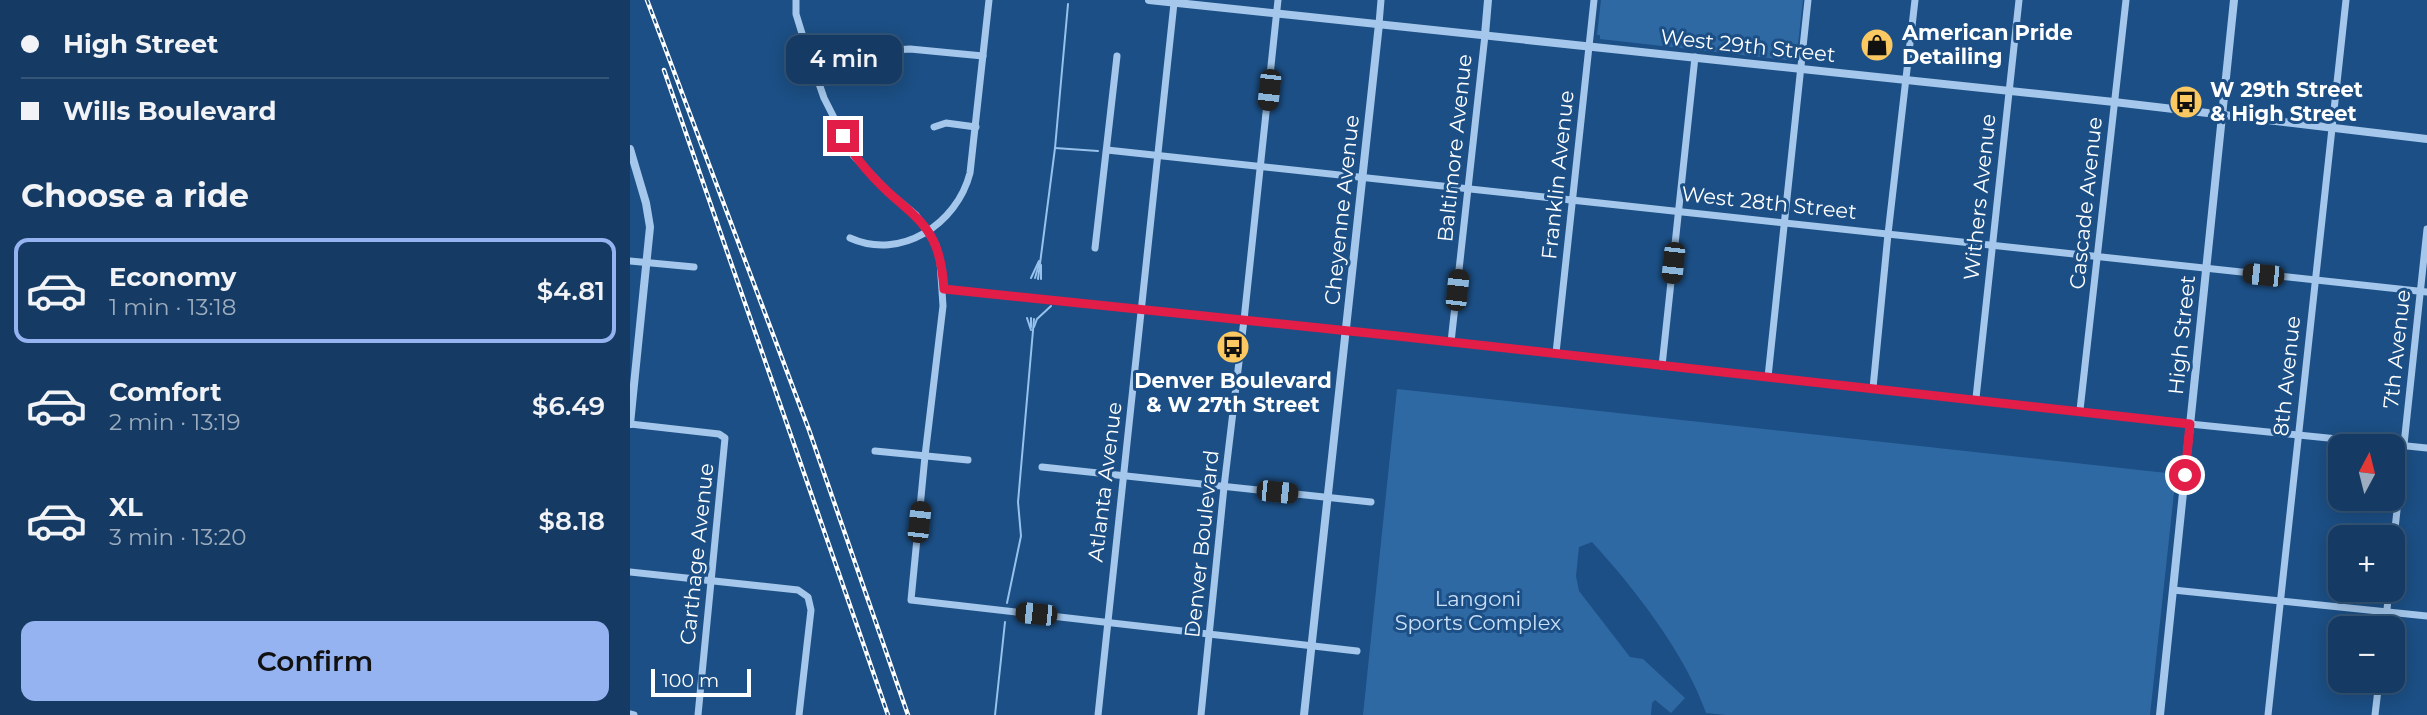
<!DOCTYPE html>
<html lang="en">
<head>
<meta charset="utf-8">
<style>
	:root { --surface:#153b64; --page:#22466d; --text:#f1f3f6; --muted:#9dadbf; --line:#345578; --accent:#95b2f1 }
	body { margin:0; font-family:Montserrat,sans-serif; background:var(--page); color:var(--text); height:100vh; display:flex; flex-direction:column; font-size:26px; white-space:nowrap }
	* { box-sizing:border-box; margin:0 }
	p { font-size:23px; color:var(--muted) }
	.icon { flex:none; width:38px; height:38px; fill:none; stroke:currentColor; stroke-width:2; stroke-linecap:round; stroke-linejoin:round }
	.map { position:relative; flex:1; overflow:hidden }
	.panel { display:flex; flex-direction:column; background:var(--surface); width:630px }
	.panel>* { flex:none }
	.guide { display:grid; align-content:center; height:154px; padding:0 21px; background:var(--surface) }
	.needle { width:46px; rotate:7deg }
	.tools { position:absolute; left:1698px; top:434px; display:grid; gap:14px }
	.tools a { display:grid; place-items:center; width:77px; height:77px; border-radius:14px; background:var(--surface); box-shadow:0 4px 18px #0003,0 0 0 2px var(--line); font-size:35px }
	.scale { position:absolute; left:21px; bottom:18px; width:100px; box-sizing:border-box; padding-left:7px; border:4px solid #fff; border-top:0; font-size:19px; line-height:24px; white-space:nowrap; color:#fff; -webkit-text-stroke:5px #1c4f85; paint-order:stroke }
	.end { position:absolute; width:32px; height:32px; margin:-16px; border:9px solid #e11d48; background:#fff; box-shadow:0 0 0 4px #fff }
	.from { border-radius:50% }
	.bubble { position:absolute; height:49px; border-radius:14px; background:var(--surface); box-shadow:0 4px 18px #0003,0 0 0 2px var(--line); font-size:23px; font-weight:600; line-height:49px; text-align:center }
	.car { position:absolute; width:21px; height:42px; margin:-21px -10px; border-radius:9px; box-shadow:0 0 5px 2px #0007; background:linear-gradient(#222 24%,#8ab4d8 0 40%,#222 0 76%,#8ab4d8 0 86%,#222 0) }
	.guide b { display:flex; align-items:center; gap:24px; height:66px; font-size:26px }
	.guide b+b { border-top:2px solid var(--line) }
	.guide i { width:18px; height:18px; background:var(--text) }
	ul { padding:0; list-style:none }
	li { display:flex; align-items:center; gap:21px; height:105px; margin:0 14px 10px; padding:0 7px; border:4px solid transparent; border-radius:14px }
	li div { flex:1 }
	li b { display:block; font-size:26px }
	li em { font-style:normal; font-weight:600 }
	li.selected { border-color:var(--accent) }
	li>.icon { width:63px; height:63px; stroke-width:1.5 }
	h2 { padding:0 21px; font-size:32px; line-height:84px }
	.cta { display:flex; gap:14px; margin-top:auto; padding:14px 21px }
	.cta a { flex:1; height:80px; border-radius:14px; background:var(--accent); color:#111; font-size:28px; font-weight:600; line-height:80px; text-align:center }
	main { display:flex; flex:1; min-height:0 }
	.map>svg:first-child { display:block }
	.green { fill:#2f69a3 }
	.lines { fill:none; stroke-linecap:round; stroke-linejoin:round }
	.stream { stroke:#97c2ed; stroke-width:2 }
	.minor { stroke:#a4c7eb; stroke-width:7 }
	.tertiary { stroke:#a4c7eb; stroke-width:8 }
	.rail-casing { stroke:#fff; stroke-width:4.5 }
	.rail { stroke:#1c4f85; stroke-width:2; stroke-dasharray:5; stroke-linecap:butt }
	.route { stroke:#e11d48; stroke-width:9 }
	.labels { text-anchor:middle; stroke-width:6; stroke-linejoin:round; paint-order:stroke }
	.poi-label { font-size:21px; font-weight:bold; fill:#fff; stroke:#1c4f85; text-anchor:start }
	.street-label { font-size:21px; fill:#fff; stroke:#1c4f85 }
	.park-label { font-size:21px; fill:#c9e0f8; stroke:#1c4f85 }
</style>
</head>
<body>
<main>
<section class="panel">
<div class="guide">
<b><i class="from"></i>High Street</b>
<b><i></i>Wills Boulevard</b>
</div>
<h2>Choose a ride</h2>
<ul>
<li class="selected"><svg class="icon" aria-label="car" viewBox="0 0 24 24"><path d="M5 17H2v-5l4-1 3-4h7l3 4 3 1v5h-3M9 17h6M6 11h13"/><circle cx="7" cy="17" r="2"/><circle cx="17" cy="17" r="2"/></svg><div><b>Economy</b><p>1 min · 13:18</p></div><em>$4.81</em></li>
<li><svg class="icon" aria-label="car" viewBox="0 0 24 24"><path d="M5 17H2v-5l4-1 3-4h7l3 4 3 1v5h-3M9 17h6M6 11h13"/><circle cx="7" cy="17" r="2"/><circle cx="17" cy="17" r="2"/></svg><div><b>Comfort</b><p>2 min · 13:19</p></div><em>$6.49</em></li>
<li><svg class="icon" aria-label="car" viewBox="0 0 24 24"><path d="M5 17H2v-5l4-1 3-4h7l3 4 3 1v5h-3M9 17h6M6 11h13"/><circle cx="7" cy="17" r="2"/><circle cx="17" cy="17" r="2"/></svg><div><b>XL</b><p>3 min · 13:20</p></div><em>$8.18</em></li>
</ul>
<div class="cta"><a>Confirm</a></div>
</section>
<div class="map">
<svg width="1797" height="715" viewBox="0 0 1797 715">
	<rect width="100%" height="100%" fill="#1c4f85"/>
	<g class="green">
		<polygon points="971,0 1173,0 1166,61 970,39 970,35 967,35"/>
		<path d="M 767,389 L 1546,474 L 1520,715 L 1096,715 L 1076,713 C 1055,653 1005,589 962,542 L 949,547 L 946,576 L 949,591 L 1000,657 L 1013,659 L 1055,698 L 1041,713 L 1025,700 L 1022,703 L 1021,715 L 733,715 Z"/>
	</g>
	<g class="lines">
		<g class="stream">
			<polyline points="425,148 468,151"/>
			<polyline points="411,265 411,279"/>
			<polyline points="401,278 409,261"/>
			<polyline points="405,278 409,264"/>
			<polyline points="408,279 425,148 438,4"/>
			<polyline points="397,318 401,330"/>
			<polyline points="401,318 401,327"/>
			<polyline points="404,327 407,319 421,306"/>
			<polyline points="377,603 391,536 388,502 404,319"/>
			<polyline points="365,715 375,622"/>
		</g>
		<g class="minor">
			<polyline points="166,0 166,14 174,40 194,98 223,155 257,191 286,215 306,245 310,261 313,306 295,456 281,600 727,651"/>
			<polyline points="749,24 751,0"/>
			<polyline points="264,50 280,49 353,56"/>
			<polyline points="304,127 316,123 346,127"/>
			<polyline points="477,150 1797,292"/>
			<path d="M 220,238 C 271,261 327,224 340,173 L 359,0"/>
			<polyline points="465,248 487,56"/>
			<polyline points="0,261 64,267"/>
			<polyline points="314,289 767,336 1560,424 1797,448"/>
			<polyline points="821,342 855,35"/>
			<polyline points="926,353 964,0"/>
			<polyline points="1032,366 1065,57"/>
			<polyline points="1138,377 1178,0"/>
			<polyline points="1243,388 1258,234 1285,0"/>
			<polyline points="1346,398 1389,0"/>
			<polyline points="1450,410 1496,0"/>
			<polyline points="0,424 89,434 95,438 68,715"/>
			<polyline points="245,451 338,460"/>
			<polyline points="412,467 741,502"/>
			<polyline points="1762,557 1797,229"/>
			<polyline points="0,572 168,590 178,597 181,610 169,715"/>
			<polyline points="1543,590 1797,616"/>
			<polyline points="1755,628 1759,590"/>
			<polyline points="0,714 4,715"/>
			<polyline points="468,715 544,3"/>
			<polyline points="571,715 594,487 614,320 648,0"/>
			<polyline points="1638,715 1716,0"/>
			<polyline points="1745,715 1749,681"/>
		</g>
		<g class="tertiary">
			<polyline points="519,0 1484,102 1797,139"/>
			<polyline points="855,35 858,0"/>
			<polyline points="0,149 16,203 20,227 0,424"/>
			<polyline points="674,715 749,24"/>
			<polyline points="1530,715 1604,0"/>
		</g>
		<defs>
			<g id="rail">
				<polyline points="17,0 179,430 278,715"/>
				<polyline points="34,70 258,715"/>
			</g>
		</defs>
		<use href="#rail" class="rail-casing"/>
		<use href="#rail" class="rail"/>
	</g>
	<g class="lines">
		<path class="route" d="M 213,136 C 224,157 239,174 257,191 C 275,208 297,222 306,247 C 311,260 313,275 314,289 L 767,336 L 1560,424 L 1555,475"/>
	</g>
	<defs>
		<symbol id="shop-disc" viewBox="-11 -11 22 22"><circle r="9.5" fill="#fbc861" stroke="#1c4f85"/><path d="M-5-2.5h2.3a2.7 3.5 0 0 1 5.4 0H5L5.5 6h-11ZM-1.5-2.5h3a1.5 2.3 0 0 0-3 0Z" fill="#111"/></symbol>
		<symbol id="bus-disc" viewBox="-11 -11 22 22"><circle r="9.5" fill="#fbc861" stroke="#1c4f85"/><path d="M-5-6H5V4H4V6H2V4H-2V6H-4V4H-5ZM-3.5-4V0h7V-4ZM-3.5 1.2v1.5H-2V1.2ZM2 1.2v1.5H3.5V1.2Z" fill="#111"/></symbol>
	</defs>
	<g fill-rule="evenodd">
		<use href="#shop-disc" x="1228" y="26" width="38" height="38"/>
		<use href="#bus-disc" x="1537" y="83" width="38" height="38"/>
		<use href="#bus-disc" x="584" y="328" width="38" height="38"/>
	</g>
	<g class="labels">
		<g class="poi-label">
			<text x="1272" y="40">American Pride<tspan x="1272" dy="24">Detailing</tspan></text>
			<text x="1580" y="97">W 29th Street<tspan x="1580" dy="24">&amp; High Street</tspan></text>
			<text x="603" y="388" text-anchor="middle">Denver Boulevard<tspan x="603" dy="24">&amp; W 27th Street</tspan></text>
		</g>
		<g class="street-label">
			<text transform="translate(1118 46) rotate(6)" y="7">West 29th Street</text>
			<text transform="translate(825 148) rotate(-84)" y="7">Baltimore Avenue</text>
			<text transform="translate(928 175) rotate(-84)" y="7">Franklin Avenue</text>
			<text transform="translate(1350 197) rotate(-84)" y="7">Withers Avenue</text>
			<text transform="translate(1139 203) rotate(6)" y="7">West 28th Street</text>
			<text transform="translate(1456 203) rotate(-84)" y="7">Cascade Avenue</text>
			<text transform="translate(712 210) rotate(-84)" y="7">Cheyenne Avenue</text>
			<text transform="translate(1552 335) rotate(-84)" y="7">High Street</text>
			<text transform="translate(1767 349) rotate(-84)" y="7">7th Avenue</text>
			<text transform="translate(1657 376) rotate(-84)" y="7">8th Avenue</text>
			<text transform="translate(475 482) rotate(-83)" y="7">Atlanta Avenue</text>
			<text transform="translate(572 544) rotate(-84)" y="7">Denver Boulevard</text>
			<text transform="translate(67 554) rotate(-84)" y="7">Carthage Avenue</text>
		</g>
		<g class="park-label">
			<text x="848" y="606">Langoni<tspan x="848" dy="24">Sports Complex</tspan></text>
		</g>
	</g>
</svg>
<div class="tools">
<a><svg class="needle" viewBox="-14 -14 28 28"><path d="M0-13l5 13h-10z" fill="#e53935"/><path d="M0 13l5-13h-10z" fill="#9dadbf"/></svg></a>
<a>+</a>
<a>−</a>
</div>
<div class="scale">100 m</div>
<i class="end from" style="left:1555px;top:475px"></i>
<i class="end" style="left:213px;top:136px"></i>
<div class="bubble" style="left:156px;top:35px;width:116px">4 min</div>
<i class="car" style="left:639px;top:90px;rotate:186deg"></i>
<i class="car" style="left:1043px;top:263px;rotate:186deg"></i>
<i class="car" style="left:1633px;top:275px;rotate:276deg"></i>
<i class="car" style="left:827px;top:290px;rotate:6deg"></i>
<i class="car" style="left:647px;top:492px;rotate:96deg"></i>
<i class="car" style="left:289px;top:522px;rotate:6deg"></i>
<i class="car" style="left:406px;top:614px;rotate:276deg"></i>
</div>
</main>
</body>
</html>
